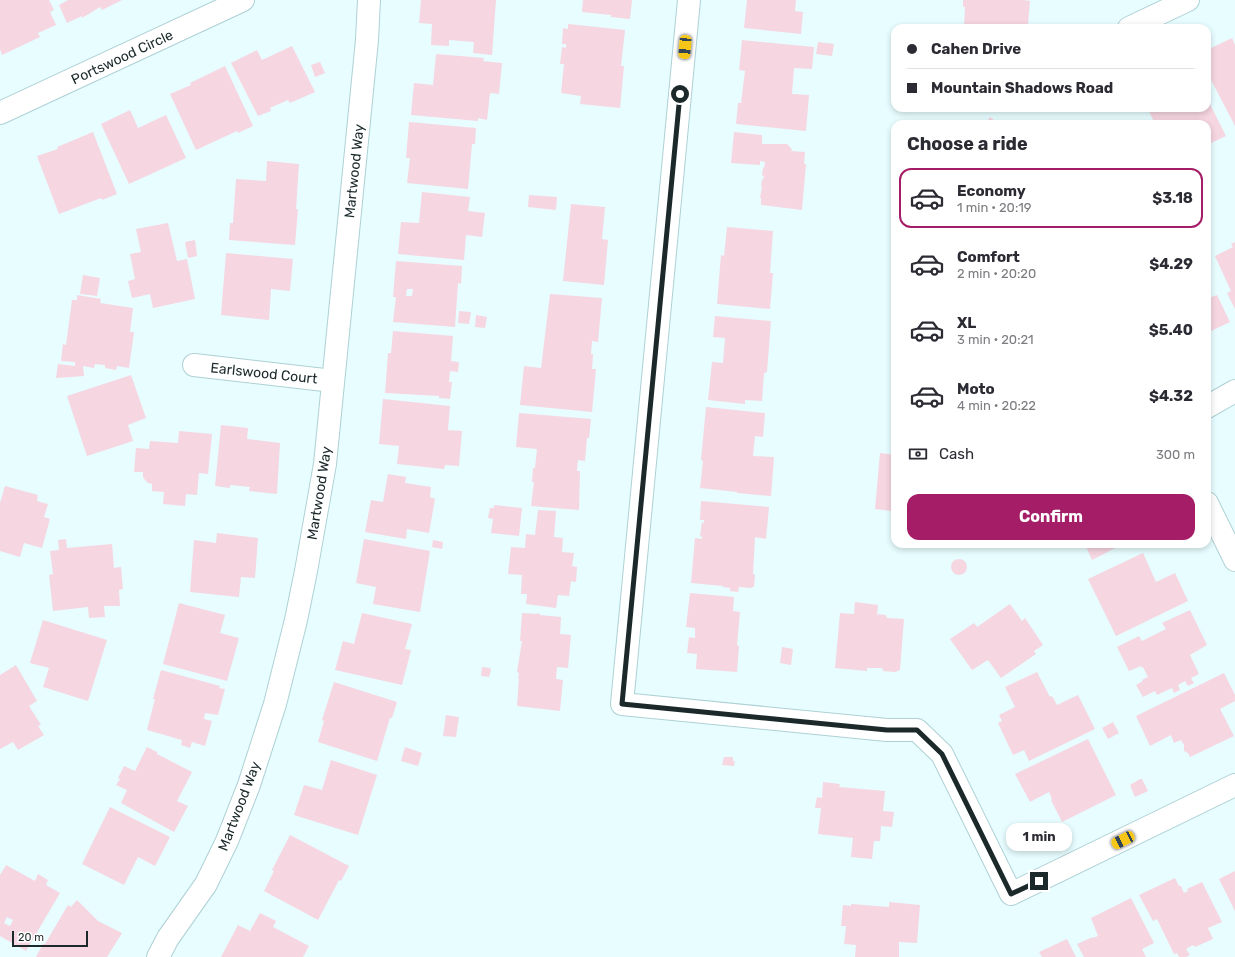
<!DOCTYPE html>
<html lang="en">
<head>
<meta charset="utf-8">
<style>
	:root { --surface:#fff; --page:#f2f2f3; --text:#2b2b33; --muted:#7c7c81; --line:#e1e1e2; --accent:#a51d66 }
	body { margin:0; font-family:Rubik,sans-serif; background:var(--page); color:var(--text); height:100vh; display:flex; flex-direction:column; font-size:15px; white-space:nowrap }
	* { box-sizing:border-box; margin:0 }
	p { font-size:13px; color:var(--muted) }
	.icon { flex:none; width:22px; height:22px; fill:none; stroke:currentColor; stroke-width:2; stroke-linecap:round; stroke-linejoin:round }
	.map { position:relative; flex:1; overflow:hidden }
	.sheet { position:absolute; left:891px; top:120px; width:320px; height:428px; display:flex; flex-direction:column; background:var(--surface); border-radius:12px; box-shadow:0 2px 6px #0003 }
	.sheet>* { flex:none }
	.banner { position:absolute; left:891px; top:24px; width:320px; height:88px; border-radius:12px; box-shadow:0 2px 6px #0003; display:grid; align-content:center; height:88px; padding:0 16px; background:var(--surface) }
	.scale { position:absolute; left:12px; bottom:10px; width:76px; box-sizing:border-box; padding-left:4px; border:2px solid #1c292b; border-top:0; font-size:11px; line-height:14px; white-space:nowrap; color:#1c292b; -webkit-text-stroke:3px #fff; paint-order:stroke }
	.end { position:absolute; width:18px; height:18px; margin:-9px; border:5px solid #1c292b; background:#fff; box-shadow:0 0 0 2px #fff }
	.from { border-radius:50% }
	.bubble { position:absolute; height:28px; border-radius:12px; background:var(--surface); box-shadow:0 2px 6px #0003; font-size:13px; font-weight:700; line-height:28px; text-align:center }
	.car { position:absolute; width:12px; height:24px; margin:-12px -6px; border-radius:5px; box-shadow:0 0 3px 1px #0007; background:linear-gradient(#f5c518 24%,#345 0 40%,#f5c518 0 76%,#345 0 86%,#f5c518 0) }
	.banner b { display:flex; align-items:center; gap:14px; height:38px; font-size:15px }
	.banner b+b { border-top:1px solid var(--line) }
	.banner i { width:10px; height:10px; background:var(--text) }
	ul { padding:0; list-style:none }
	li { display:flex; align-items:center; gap:12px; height:60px; margin:0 8px 6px; padding:0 8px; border:2px solid transparent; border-radius:12px }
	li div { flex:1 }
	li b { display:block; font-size:15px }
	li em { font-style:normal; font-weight:700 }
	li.current { border-color:var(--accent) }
	li>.icon { width:36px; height:36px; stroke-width:1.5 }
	h2 { padding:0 16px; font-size:18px; line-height:48px }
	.pay { display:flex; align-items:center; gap:10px; height:44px; padding:0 16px; font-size:15px }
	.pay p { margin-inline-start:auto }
	.cta { display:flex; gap:8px; margin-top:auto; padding:8px 16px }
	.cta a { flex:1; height:46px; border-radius:12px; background:var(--accent); color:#fff; font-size:16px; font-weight:700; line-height:46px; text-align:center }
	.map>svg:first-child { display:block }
	.building { fill:#f6d6e1; fill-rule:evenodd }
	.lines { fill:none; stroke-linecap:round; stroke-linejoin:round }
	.minor-casing { stroke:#aed1d5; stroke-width:24 }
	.minor { stroke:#fff; stroke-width:22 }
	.route { stroke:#1c292b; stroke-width:5 }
	.labels { text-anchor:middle; stroke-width:3; stroke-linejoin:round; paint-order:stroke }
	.street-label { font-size:14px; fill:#1c292b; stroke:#fff }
</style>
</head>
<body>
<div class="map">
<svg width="1235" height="957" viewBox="0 0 1235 957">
	<rect width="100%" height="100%" fill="#e7fdff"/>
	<g class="building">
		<polygon points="0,0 49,0 54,10 50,12 56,25 38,33 40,37 2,55 0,49"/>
		<polygon points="68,0 122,0 102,10 100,7 82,18 82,16 67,23 59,5"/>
		<polygon points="421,0 496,0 492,55 473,53 474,42 449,40 449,46 431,45 432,24 419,23"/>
		<polygon points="583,0 632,0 630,19 611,17 611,15 582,12"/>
		<polygon points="747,0 796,0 795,11 803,12 801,34 744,28"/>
		<polygon points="963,0 1024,0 1030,1 1028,24 1026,24 1026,28 964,28 965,7 963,7"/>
		<polygon points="568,24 625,30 621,66 624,66 620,108 580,104 581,96 561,93 564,64 560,64 562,47 566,48 566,44 562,44 563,28 568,29"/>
		<polygon points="1232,38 1235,45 1235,126 1207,72 1207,50"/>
		<polygon points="742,40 814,47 812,69 794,68 792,94 809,95 806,131 736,124 738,103 741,103 745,71 739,70"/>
		<polygon points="818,42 834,44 832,56 816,54"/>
		<polygon points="292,46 315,92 290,103 288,100 270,108 271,111 258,116 231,63 257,50 262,60"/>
		<polygon points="436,54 484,58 483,61 502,63 499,94 490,93 487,120 478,118 478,121 411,115 414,83 433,85"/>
		<polygon points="320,62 325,73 315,77 311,65"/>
		<polygon points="225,66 253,126 238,133 237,131 196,150 170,94 191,85 190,83"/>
		<polygon points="1207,91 1211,101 1209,102 1226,136 1207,145 1207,124 1155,124 1148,109 1151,108 1207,108"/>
		<polygon points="130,110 138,128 166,115 186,158 129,184 101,124"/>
		<polygon points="990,117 999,124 985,124"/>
		<polygon points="409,122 476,128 475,144 472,144 468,189 407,183 410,158 406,158"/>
		<polygon points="93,132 117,194 102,200 101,198 59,214 37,156 58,149 57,147"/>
		<polygon points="734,132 762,135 762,144 787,144 792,149 791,151 805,152 804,164 806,164 802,210 761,205 761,198 760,198 762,187 761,187 762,179 763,180 764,176 762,175 763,168 764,168 765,162 760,161 760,165 731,163"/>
		<polygon points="267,161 299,164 296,209 298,209 295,245 229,240 230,223 233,223 236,179 266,181"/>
		<polygon points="422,192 470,197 468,211 485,213 482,237 466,235 464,260 398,254 401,222 419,223"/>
		<polygon points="529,195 557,197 556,210 528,207"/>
		<polygon points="571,204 605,207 602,239 608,240 604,285 563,281"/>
		<polygon points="168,223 177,261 187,259 195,299 153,308 150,294 132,298 128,281 135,279 130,254 141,252 136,229"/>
		<polygon points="727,227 773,231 770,273 773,273 770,309 717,304 721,255 724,256"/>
		<polygon points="195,240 197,256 188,258 185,242"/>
		<polygon points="1235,242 1235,309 1227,293 1231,291 1215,256 1233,247 1231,244"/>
		<polygon points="226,253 293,259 290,291 271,289 269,320 221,315"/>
		<path d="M 396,261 L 462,266 L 461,284 L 458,283 L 455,327 L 393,322 L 396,297 L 393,297 ZM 407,289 L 413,289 L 412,296 L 406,296 Z"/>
		<polygon points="83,275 100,278 97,296 80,294"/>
		<polygon points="550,294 602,298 598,342 592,341 591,354 593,354 592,369 596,369 592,412 520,405 524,366 541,368"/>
		<polygon points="1207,294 1209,298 1217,295 1230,322 1207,333"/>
		<polygon points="77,295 101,299 100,303 133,308 130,332 134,332 129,368 117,366 116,370 105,368 105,365 95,364 94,368 83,366 84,376 56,378 58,364 75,366 75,362 61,361 63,344 66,345 72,300 77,300"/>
		<polygon points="459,311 471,312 469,324 458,323"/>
		<polygon points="476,315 487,317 485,328 475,327"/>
		<polygon points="715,316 771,321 767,372 764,373 762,401 745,400 745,404 708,400 712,362 723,363 725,338 713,337"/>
		<polygon points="393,331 453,336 451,361 459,362 458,372 450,371 449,382 452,382 450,399 439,398 439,396 385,393 388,353 391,353"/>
		<polygon points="131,375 146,418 128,425 133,441 87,456 67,396"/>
		<polygon points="383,399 450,406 448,430 462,431 459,466 445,465 444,469 397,464 399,446 379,444"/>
		<polygon points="706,407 765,413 763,437 755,436 753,456 774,457 771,496 737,493 737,492 700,488 703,461 701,460"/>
		<polygon points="519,413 591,419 589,438 587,438 585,461 578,460 577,471 580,471 579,510 531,506 534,482 532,482 533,468 535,468 537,449 516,447"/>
		<polygon points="221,425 248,428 247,439 280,443 277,494 249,491 250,487 230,485 230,488 215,486"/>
		<polygon points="179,431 212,434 208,474 199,473 197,495 186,494 185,506 163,504 164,492 152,491 152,484 148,483 145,480 143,477 143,472 134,472 136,448 149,449 150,441 178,443"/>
		<polygon points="880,453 895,455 895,515 891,515 891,511 875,509"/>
		<polygon points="388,474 406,477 405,483 431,487 430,497 435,499 429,533 407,529 406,539 365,532 371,500 383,502"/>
		<polygon points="5,486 38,495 37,501 48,504 44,517 50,519 42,548 24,543 20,557 0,551 0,503"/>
		<polygon points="701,501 769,507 766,539 755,537 753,574 755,575 754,587 752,587 751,588 739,587 738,592 730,591 730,588 723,587 723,586 691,583 695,538 702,539 702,537 700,536 702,522 704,523 704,520 700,520"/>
		<polygon points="494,505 522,508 519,536 491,533 493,519 488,518 490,508 494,508"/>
		<polygon points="538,510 556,511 554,537 563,538 562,552 574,553 572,566 577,567 576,582 571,581 569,596 558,595 556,608 526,604 527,594 521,594 522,575 508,574 511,547 525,548 526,534 535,535"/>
		<polygon points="217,533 258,538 255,578 241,577 239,597 190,592 194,540 216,543"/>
		<polygon points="66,539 67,548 112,544 114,568 121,567 123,589 119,590 120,606 104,606 105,617 89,618 88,607 53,611 49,575 53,574 50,551 59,550 58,540"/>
		<polygon points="364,539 430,551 420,612 373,604 376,587 356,583"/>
		<polygon points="433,540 443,542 442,549 432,547"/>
		<polygon points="1085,544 1123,544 1092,560"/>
		<polygon points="1143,553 1156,582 1175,573 1188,601 1116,636 1088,579"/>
		<circle cx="959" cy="567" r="8"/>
		<polygon points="690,593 734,597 733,611 740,612 737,645 739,646 737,672 696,669 697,654 687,653 689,637 695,638 695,628 686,627"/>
		<polygon points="855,602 878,605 877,617 878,614 886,615 887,618 904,619 900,670 895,672 883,671 882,668 868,668 867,667 867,671 835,668 840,613 854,614"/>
		<polygon points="179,603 225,615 220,633 239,638 227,681 163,664"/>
		<polygon points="1010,604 1022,621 1025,618 1043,645 1034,651 1036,654 1001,678 988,660 972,670 950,639 974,623 977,627"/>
		<polygon points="1190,610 1207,645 1190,655 1199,674 1191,678 1194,683 1188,686 1185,681 1178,685 1180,690 1174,693 1172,688 1157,695 1155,691 1143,697 1136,685 1143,681 1142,680 1148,677 1143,667 1142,668 1141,666 1129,671 1117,647 1139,636 1142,641 1166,629 1162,623"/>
		<polygon points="362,613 412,624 405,649 411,650 402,685 335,670 343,641 354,644"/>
		<polygon points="522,613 537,614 537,613 540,614 540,615 561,617 560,634 571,635 568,668 557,667 556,679 563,680 560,711 517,706 519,678 518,678 519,673 517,672 522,641 520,641"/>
		<polygon points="43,620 107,640 88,701 43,687 49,668 30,663"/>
		<polygon points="782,647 793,649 791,665 780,663"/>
		<polygon points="16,665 37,701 29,706 41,725 38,726 44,735 18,750 13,742 0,749 0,675"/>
		<polygon points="482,667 490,668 491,670 489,677 481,676"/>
		<polygon points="161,670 220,686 219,688 225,689 218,715 205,713 204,719 212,721 205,746 192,742 190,748 181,745 182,740 147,730 155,699 153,699"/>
		<polygon points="1037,672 1050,697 1052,696 1057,705 1078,695 1095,729 1029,761 1024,750 1013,755 998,723 1002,721 999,715 1015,707 1005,687"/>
		<polygon points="1224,673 1235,695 1235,701 1220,709 1234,736 1190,757 1188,753 1184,751 1184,745 1181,740 1174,743 1171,735 1150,746 1136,716"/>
		<polygon points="334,682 397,702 392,718 390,718 377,761 318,742 324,721 322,720"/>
		<polygon points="446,715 459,717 456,737 443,736"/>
		<polygon points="1113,722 1119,733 1108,739 1102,728"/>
		<polygon points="1088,739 1116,795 1062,822 1051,800 1052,799 1049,792 1030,802 1015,774"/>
		<polygon points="147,747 157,752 157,754 192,772 177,801 188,806 174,832 121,803 127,790 116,785 120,779 118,778 124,766 139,773 135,771"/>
		<polygon points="405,747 422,753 418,766 401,761"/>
		<polygon points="724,757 733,757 733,761 735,761 734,766 722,765"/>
		<polygon points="331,760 377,775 358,835 294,815 304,785 322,790"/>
		<polygon points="1140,779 1142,779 1148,791 1135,797 1130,785"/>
		<polygon points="823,782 840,784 839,787 885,791 883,811 894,812 892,827 881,826 880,841 874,841 872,859 851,857 853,838 818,834 821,808 815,808 817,797 822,798"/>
		<polygon points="110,807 170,837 155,866 138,857 124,885 82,864"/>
		<polygon points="290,835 349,866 341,881 339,880 318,920 264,891 274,871 272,870"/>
		<path d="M 6,865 L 35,881 L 38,874 L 48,880 L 46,885 L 60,893 L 26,951 L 0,936 L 0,875 ZM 7,917 L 13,920 L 10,926 L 4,923 Z"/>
		<polygon points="1235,871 1235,911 1219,879"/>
		<polygon points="1175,878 1179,886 1181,886 1184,893 1188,891 1187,889 1202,882 1222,922 1208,928 1213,939 1195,947 1193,945 1186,949 1190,955 1186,957 1179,957 1177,953 1174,954 1157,919 1153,921 1139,895"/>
		<polygon points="1131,898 1154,943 1142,949 1146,957 1084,957 1077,944 1093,937 1093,938 1098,936 1091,918"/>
		<polygon points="77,900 98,921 122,933 107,957 36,957 43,944 45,944 68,905 71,907"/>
		<polygon points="889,902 920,905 917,943 899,942 899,957 855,957 856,945 844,944 846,926 841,926 843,905 851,906 851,904 889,907"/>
		<polygon points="260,913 276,921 273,927 309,946 303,957 221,957 238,925 250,931"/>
		<polygon points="1067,939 1076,957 1042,957 1039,952"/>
	</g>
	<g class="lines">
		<defs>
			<g id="minor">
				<polyline points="689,0 622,704 887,730 917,730 942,754 1011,894 1235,785"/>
				<polyline points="1129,28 1188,0"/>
				<polyline points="0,113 243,0"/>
				<polyline points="194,365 333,381"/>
				<polyline points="1207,407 1235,391"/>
				<polyline points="1207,503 1235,560"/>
				<polyline points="158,957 168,938 206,884 227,841 249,785 275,704 296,620 306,571 325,464 367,40 369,0"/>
			</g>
		</defs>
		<use href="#minor" class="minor-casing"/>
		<use href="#minor" class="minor"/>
	</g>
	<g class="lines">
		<polyline class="route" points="680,94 622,704 887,730 917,730 942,754 1011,894 1039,881"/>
	</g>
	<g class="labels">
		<g class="street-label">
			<text transform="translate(122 57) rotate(-25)" y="5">Portswood Circle</text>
			<text transform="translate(354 171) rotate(-84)" y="5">Martwood Way</text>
			<text transform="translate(264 373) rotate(6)" y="5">Earlswood Court</text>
			<text transform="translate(319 493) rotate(-81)" y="5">Martwood Way</text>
			<text transform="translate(239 806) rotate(-69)" y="5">Martwood Way</text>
		</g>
	</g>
</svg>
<div class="scale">20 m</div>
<i class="end from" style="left:680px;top:94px"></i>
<i class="end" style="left:1039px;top:881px"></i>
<div class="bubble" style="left:1006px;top:823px;width:66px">1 min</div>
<i class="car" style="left:685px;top:47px;rotate:185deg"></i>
<i class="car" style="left:1123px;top:840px;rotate:244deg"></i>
<div class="banner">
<b><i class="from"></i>Cahen Drive</b>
<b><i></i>Mountain Shadows Road</b>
</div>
<section class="sheet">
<h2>Choose a ride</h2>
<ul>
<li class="current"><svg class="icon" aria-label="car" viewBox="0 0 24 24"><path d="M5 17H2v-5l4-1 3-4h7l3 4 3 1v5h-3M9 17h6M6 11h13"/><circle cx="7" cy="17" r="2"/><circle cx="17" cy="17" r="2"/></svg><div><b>Economy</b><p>1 min · 20:19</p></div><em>$3.18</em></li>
<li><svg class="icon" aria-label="car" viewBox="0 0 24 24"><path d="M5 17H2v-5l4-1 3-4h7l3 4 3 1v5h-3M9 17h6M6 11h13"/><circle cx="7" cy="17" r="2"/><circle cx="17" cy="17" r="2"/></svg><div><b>Comfort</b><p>2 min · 20:20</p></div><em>$4.29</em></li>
<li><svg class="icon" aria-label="car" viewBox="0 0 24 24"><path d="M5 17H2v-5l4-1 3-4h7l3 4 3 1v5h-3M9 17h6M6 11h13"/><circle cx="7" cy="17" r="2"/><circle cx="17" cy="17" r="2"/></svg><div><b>XL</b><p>3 min · 20:21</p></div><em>$5.40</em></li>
<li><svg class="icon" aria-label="car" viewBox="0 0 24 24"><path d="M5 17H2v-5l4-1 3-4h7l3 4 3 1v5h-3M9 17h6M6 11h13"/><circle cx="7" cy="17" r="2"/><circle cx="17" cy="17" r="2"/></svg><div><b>Moto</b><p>4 min · 20:22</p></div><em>$4.32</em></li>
</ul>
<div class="pay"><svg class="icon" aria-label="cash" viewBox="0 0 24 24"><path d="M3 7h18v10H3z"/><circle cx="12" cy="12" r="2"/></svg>Cash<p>300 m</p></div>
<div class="cta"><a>Confirm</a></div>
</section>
</div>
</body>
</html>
